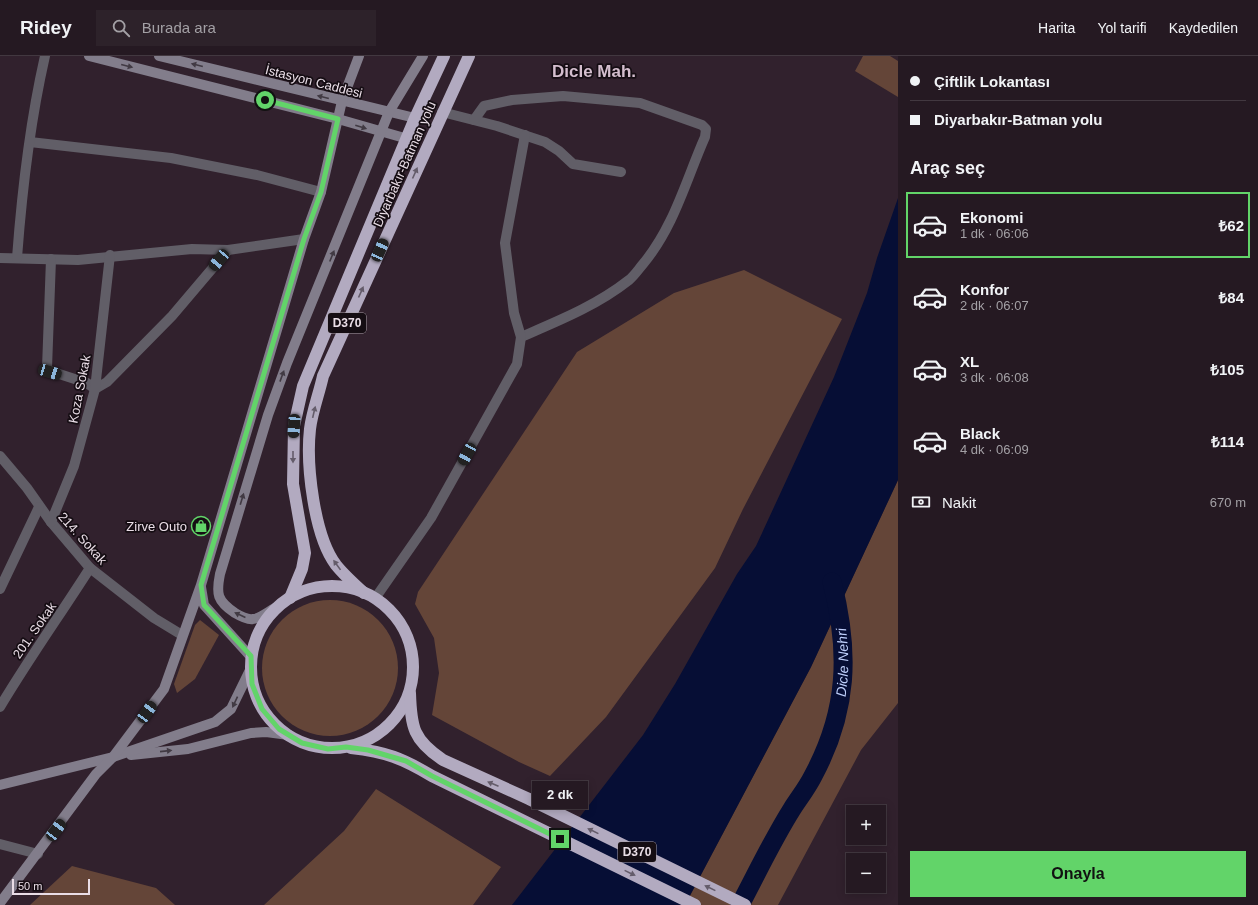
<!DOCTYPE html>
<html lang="tr">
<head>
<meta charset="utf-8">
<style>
	:root { --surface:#251922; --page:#2d222a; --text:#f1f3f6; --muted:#a3a0a5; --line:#423840; --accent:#62d469 }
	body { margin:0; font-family:Arial,sans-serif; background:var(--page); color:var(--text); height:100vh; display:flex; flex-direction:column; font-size:15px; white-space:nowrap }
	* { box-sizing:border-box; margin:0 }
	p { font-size:13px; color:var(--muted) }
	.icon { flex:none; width:22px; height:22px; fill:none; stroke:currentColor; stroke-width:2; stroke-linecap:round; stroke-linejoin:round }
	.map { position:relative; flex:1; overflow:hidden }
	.details { display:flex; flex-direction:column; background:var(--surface); width:360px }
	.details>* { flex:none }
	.guide { display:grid; align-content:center; height:88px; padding:0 12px; background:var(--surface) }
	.buttons { position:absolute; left:846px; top:749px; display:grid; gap:8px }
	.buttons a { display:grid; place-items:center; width:40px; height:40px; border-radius:0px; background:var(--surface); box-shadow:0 2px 10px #0003,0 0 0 1px var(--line); font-size:20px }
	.scale { position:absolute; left:12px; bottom:10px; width:78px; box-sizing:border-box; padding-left:4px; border:2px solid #e9dde6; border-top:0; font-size:11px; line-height:14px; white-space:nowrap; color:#e9dde6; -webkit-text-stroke:3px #150d13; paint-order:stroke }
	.end { position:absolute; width:18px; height:18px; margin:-9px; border:5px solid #62d469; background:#111; box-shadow:0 0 0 2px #111 }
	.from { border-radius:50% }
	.bubble { position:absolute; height:28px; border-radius:0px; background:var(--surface); box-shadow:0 2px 10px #0003,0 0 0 1px var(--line); font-size:13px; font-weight:700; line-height:28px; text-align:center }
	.car { position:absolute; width:12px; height:24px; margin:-12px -6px; border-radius:5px; box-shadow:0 0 3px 1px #0007; background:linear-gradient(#222 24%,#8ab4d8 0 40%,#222 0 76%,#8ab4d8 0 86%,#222 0) }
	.guide b { display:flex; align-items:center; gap:14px; height:38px; font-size:15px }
	.guide b+b { border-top:1px solid var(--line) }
	.guide i { width:10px; height:10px; background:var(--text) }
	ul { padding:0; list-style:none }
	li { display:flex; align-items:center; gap:12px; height:66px; margin:0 8px 6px; padding:0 4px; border:2px solid transparent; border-radius:0px }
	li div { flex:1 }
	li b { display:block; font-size:15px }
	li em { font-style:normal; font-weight:700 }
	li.selected { border-color:var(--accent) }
	li>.icon { width:36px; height:36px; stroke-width:1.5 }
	h2 { padding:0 12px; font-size:18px; line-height:48px }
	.pay { display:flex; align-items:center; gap:10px; height:44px; padding:0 12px; font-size:15px }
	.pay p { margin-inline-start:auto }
	.button { display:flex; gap:8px; margin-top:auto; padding:8px 12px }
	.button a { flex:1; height:46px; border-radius:0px; background:var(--accent); color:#111; font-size:16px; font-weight:700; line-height:46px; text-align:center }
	header { display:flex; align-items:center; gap:24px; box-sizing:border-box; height:56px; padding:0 20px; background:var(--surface); border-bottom:1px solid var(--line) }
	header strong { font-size:19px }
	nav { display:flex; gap:22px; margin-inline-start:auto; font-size:14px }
	.search { width:280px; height:36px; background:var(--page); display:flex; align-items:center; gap:10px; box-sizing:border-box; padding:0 14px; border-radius:0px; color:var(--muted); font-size:15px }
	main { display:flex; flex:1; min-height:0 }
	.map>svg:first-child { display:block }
	.green { fill:#644538 }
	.water { fill:#060e35 }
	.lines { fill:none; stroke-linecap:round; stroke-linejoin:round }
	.river { stroke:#060e35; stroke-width:19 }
	.street { stroke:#615e67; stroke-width:10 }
	.secondary { stroke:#827d8b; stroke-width:10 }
	.highway { stroke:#b2aac0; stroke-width:12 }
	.oneway { fill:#413a43 }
	.oneway2 { fill:#645c6a }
	.route { stroke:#62d469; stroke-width:5 }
	.labels { text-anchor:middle; stroke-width:3.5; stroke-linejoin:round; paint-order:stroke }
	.shield { fill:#150d13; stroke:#a99fa7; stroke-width:1 }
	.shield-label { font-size:12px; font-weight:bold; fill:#e9dde6 }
	.street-label { font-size:13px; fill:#e9dde6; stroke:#150d13 }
	.poi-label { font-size:13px; fill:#e9dde6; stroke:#150d13; text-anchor:end }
	.water-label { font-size:14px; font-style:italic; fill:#becffb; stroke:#150d13 }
	.district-label { font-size:17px; font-weight:bold; fill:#d4bece; stroke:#150d13 }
</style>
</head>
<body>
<header>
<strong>Ridey</strong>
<div class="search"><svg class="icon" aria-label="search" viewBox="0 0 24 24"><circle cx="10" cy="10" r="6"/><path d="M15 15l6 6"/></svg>Burada ara</div>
<nav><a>Harita</a><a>Yol tarifi</a><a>Kaydedilen</a></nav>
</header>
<main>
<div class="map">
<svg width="898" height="849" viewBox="0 0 898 849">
	<rect width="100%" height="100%" fill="#31212d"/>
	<g class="green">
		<polygon points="863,0 890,0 898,5 898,41 855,15"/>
		<polygon points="744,214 842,263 743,453 715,512 606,661 550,720 519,706 432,659 439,617 434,582 415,548 418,536 577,296 674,237"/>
		<polygon points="898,424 898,647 861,694 778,849 685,849 811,611"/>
		<circle cx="330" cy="612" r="68"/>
		<polygon points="200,564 219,579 195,623 177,637 174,628 195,569"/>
		<polygon points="376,733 501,811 473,849 264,849 344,775"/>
		<polygon points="72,810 156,832 175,849 30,849"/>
	</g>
	<polygon class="water" points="898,142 898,424 811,611 685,849 512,849 643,679 675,628 737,518 756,490 834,321 867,237 877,202"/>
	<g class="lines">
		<path class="river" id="s1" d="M 740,849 C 757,817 773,783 792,753 C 799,742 807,732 813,720 C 848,655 850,596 832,526"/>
		<g class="street">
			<polyline points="442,56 497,70 545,86 559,95 573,108 621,116"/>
			<path d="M 474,64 L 484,50 L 512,44 L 563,40 L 640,47 L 702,69 L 706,73 L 705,81 C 686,124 674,171 643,208 C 638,214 634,220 629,224 C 596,250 558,265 521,281"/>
			<polyline points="30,86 171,102 257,119 321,136"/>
			<polyline points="0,202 78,204 192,193 228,194 304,183"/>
			<path d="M 17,202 C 22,134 30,66 45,0"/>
			<polyline points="51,203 47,312 50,315 87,327 95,333 107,326 172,260 228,194"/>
			<polyline points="0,400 27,432 51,466 90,512 154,562 182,579"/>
			<polyline points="51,466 74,410 95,333 110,199"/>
			<polyline points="0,533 39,451"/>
			<polyline points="376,541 431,462 517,308 521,281 514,257 505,187 525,79"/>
			<path d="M 0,651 C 28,604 60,559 90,512"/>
			<polyline points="0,788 38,798"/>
		</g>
		<g class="secondary">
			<polyline points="89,0 338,63 408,83"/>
			<polyline points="159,0 415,62"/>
			<polyline points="201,531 204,549 251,601"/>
			<path d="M 275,552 C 269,555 259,563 253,563 C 247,564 240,560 235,557 C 217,545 216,538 220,518 L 268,359 L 287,307 L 389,56 L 423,0"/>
			<polyline points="131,699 188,693 251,677 266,676 289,679"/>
			<polyline points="0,729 113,701 215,666 231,653 252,610"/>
			<polyline points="0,847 96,718 113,701 164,633 201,529 304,183 321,136 342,45 359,0"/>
		</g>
		<g class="highway">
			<circle cx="332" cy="611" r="81"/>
			<path d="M 364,537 C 354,528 344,519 336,509 C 314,480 306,409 310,373 C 312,356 319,338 323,320 L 469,0"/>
			<polyline points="290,542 302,513 305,497 293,428 294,370 303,330 415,62 444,0"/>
			<path d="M 410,637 C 411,671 413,684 443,704 L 529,743 L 745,849"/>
			<path d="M 351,692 C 386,696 402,702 432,720 L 695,849"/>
		</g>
	</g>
	<defs><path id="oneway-solid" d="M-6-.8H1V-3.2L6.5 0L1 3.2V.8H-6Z"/></defs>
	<g class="oneway">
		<use href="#oneway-solid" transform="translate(197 9) rotate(-166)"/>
		<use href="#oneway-solid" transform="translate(127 10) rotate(14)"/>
		<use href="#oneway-solid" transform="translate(323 41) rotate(-166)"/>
		<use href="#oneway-solid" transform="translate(361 71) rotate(18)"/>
		<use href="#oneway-solid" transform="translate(332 200) rotate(-68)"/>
		<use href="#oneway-solid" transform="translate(282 320) rotate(-70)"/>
		<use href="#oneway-solid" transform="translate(242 443) rotate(-73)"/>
		<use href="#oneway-solid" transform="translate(240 559) rotate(-155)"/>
		<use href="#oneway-solid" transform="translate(235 646) rotate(115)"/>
		<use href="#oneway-solid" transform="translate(166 695) rotate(-6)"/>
	</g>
	<g class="oneway2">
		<use href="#oneway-solid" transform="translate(415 117) rotate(-66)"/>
		<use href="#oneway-solid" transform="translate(361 236) rotate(-66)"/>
		<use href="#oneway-solid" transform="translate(314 356) rotate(-77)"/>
		<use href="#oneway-solid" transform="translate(293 401) rotate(90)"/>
		<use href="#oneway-solid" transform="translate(337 509) rotate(-126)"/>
		<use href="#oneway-solid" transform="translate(493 728) rotate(-157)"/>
		<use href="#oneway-solid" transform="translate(593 775) rotate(-154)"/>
		<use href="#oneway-solid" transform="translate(630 817) rotate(26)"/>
		<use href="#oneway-solid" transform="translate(710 832) rotate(-154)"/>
	</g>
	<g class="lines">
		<polyline class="route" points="265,44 338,63 321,136 304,183 201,529 204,549 251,600 252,628 262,653 279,673 302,687 328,693 346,691 368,694 406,705 432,720 560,783"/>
	</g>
	<defs>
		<symbol id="shop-ring" viewBox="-11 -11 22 22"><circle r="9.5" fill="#150d13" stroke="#62d469" stroke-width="1.5"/><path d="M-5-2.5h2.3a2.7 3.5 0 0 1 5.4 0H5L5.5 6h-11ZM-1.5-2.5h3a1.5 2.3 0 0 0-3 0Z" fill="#62d469"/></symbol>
	</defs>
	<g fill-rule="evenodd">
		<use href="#shop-ring" x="190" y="459" width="22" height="22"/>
	</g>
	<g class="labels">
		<g class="shield">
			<rect x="328" y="257" width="38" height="20" rx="3"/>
			<rect x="618" y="786" width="38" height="20" rx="3"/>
		</g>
		<g class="shield-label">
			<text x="347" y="271">D370</text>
			<text x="637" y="800">D370</text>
		</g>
		<g class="street-label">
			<text transform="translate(314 25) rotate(14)" y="5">İstasyon Caddesi</text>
			<text transform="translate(404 108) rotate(-66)" y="5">Diyarbakır-Batman yolu</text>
			<text transform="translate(79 333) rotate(-79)" y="5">Koza Sokak</text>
			<text transform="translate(83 482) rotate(48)" y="5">214. Sokak</text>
			<text transform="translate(34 574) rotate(-55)" y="5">201. Sokak</text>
		</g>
		<g class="poi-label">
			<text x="187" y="475">Zirve Outo</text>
		</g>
		<g class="water-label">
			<text dy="5" stroke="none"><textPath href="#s1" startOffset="267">Dicle Nehri</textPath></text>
		</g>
		<g class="district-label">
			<text x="594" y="21">Dicle Mah.</text>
		</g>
	</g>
</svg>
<div class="buttons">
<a>+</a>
<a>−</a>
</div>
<div class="scale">50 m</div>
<i class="end from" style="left:265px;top:44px"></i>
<i class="end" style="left:560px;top:783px"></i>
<div class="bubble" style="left:532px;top:725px;width:56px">2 dk</div>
<i class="car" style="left:380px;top:194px;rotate:24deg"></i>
<i class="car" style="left:219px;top:204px;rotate:220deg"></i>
<i class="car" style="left:50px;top:316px;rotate:107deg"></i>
<i class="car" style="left:294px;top:370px;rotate:184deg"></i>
<i class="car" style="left:467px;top:398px;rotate:209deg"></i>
<i class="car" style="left:147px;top:656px;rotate:36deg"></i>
<i class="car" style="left:56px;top:774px;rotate:37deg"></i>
</div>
<section class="details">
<div class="guide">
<b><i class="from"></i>Çiftlik Lokantası</b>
<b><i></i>Diyarbakır-Batman yolu</b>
</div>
<h2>Araç seç</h2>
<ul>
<li class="selected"><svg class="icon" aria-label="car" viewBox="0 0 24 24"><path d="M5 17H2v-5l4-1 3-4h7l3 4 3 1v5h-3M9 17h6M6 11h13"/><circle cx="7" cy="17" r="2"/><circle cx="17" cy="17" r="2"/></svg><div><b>Ekonomi</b><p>1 dk · 06:06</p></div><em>₺62</em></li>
<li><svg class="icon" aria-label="car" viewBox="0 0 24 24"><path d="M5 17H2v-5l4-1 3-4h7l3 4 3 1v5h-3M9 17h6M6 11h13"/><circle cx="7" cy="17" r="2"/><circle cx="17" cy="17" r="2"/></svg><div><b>Konfor</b><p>2 dk · 06:07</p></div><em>₺84</em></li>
<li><svg class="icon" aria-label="car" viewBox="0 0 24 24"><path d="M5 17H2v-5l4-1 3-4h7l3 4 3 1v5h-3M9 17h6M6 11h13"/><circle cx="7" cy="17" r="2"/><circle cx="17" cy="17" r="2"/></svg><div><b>XL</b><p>3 dk · 06:08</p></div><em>₺105</em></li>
<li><svg class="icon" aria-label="car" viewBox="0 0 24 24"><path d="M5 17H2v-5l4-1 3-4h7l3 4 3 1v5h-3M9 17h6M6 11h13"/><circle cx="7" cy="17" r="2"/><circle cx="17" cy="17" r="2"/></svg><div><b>Black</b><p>4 dk · 06:09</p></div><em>₺114</em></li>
</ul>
<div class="pay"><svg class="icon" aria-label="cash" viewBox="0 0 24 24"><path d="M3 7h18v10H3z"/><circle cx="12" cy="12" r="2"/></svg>Nakit<p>670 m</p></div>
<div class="button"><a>Onayla</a></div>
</section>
</main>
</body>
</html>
